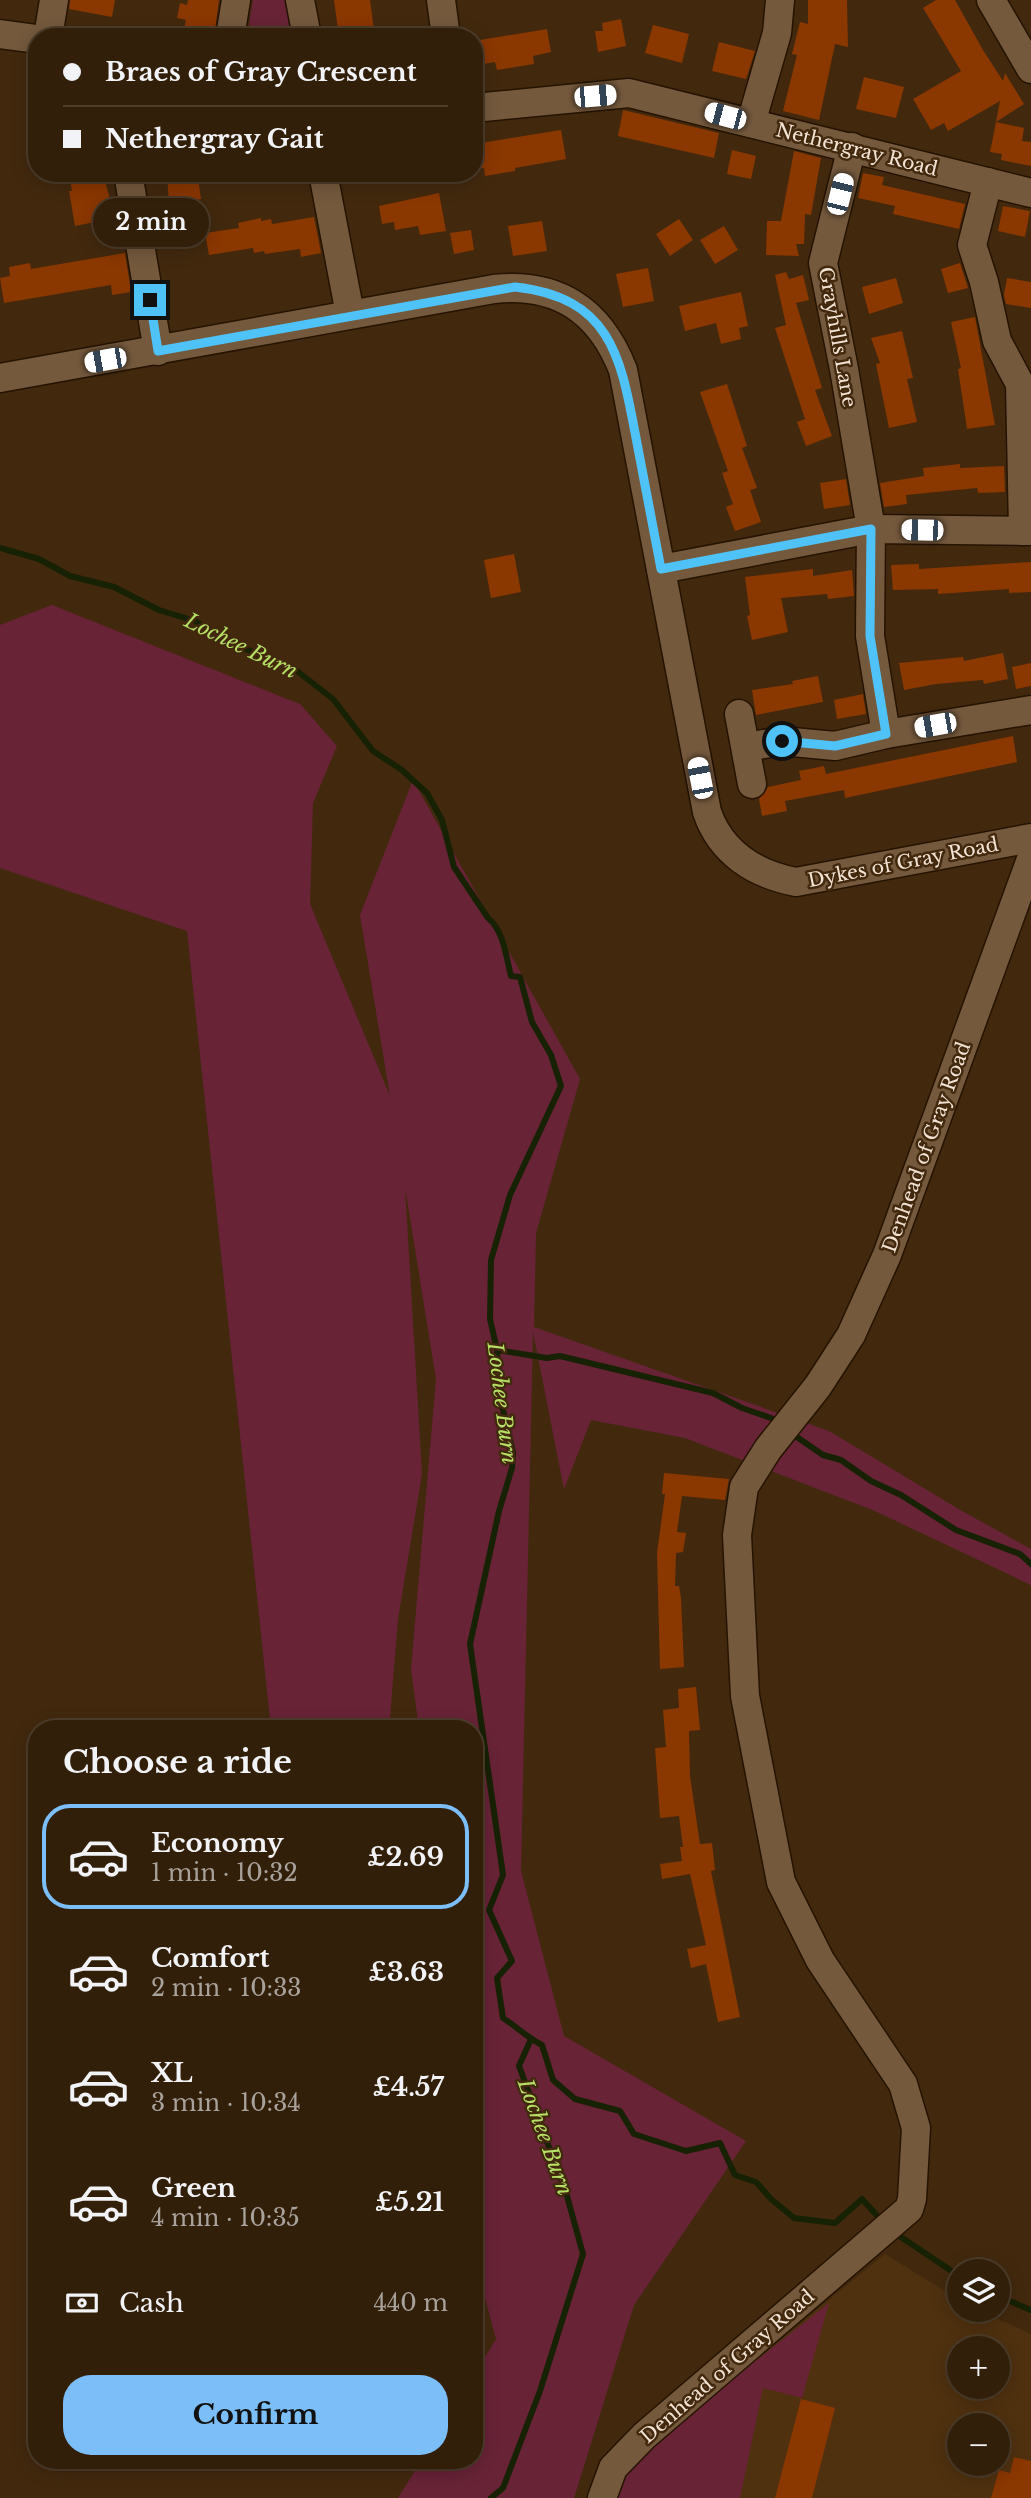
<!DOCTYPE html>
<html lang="en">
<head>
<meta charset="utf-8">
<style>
	:root { --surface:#321f0a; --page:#3a2713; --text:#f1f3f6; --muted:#a8a29c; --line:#4d3d2b; --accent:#7bbef8 }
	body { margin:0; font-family:"Libre Baskerville",serif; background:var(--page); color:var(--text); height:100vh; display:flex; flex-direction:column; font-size:26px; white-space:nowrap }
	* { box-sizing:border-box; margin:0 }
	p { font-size:23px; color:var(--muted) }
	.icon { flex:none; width:38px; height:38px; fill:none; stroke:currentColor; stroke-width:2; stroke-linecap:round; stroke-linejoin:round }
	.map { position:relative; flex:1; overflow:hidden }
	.side { position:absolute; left:28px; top:1720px; width:455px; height:749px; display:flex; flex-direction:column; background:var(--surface); border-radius:28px; box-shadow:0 4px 18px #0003,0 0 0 2px var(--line) }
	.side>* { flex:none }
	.hud { position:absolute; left:28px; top:28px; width:455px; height:154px; border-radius:28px; box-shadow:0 4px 18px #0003,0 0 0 2px var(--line); display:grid; align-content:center; height:154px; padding:0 35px; background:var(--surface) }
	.fabs { position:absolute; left:947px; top:2259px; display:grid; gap:14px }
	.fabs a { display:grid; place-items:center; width:63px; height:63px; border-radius:50%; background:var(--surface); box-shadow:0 4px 18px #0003,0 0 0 2px var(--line); font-size:35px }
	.end { position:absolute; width:32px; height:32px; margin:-16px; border:9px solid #4fc3f7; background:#111; box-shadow:0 0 0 4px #111 }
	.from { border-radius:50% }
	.bubble { position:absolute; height:49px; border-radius:24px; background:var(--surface); box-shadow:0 4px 18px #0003,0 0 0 2px var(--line); font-size:23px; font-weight:700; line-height:49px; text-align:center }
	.car { position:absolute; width:21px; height:42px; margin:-21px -10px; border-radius:9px; box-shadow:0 0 5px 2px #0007; background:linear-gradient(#fff 24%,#345 0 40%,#fff 0 76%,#345 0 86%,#fff 0) }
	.hud b { display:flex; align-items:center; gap:24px; height:66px; font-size:26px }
	.hud b+b { border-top:2px solid var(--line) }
	.hud i { width:18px; height:18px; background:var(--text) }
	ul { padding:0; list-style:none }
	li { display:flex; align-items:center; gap:21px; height:105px; margin:0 14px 10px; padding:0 21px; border:4px solid transparent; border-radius:28px }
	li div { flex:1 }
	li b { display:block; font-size:26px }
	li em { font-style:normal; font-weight:700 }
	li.on { border-color:var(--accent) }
	li>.icon { width:63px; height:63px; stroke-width:1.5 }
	h2 { padding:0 35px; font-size:32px; line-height:84px }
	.pay { display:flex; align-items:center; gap:18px; height:77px; padding:0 35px; font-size:26px }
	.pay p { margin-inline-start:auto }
	.action { display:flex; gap:14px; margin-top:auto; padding:14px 35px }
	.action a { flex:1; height:80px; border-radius:28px; background:var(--accent); color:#111; font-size:28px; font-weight:700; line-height:80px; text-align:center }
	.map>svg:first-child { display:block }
	.built { fill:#4f310f; fill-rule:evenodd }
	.green { fill:#682337 }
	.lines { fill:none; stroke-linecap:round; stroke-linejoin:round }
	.stream { stroke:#172104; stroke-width:6 }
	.building { fill:#8b3700 }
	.minor-casing { stroke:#251301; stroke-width:31 }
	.minor { stroke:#74593d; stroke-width:28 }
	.route { stroke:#4fc3f7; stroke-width:9 }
	.labels { text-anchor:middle; stroke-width:5; stroke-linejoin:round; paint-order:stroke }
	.street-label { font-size:19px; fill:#f3e3d4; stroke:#42290e }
	.water-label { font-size:21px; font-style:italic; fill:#b6e065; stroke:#42290e }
</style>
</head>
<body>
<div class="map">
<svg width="1031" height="2498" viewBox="0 0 1031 2498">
	<rect width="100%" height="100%" fill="#42290e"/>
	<path class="built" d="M 885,2254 L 959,2300 L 959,2310 L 978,2310 L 1031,2334 L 1031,2498 L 687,2498 L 689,2414 ZM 959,2348 L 998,2348 L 998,2387 L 959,2387 ZM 959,2426 L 998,2426 L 998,2464 L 959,2464 Z"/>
	<g class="green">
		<polygon points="253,0 290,0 297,37 247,37"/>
		<polygon points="52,605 300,704 337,746 313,803 310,904 390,1096 360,915 413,780 580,1079 536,1233 534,1327 829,1431 962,1511 1031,1549 1031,1585 875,1511 685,1438 591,1420 564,1489 533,1332 521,1871 564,2036 746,2141 634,2305 574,2498 398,2498 421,2461 474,2460 474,2375 496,2339 474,2257 474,1729 419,1729 411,1669 436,1379 405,1187 422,1474 398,1619 389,1729 271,1729 187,931 0,868 0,625"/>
		<polygon points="829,2303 802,2398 763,2388 740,2498 610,2498 616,2482 689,2414"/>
	</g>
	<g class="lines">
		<g class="stream">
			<path d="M 0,548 L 39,559 L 70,576 L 114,587 L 159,610 L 195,621 L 222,639 L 297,671 L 333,699 L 373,751 L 402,770 L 427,793 L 442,820 L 454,867 L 488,918 C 504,931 506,957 511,976 L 520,977 L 532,1022 L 551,1055 L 561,1086 L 510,1195 L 491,1260 L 490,1319 L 497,1350 L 499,1393 L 513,1452 L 512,1468 L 499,1511 L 470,1644 L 503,1875 L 489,1910 L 512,1961 L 497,1978 L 503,2018 C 517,2027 528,2038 542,2045 L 553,2080 L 575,2099 L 620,2111 L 634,2134 L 686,2151 L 720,2143 L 735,2175 L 756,2182 L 771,2199 L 794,2218 L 835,2223 L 862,2199 L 882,2221"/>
			<polyline points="497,1350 547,1358 560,1356 713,1393 742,1408 771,1418 780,1424"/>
			<polyline points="791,1433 823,1455 841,1460 871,1481 901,1495 956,1530 1020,1554 1031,1564"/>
			<polyline points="892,2231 959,2276"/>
			<polyline points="998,2296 1031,2310"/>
			<polyline points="491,2498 503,2488 540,2391 583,2254 567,2196 519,2066 531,2039"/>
		</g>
	</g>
	<g class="building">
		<polygon points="70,0 115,0 112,17 69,9"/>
		<polygon points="188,0 219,0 214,37 182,37 186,20 177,18 180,3 187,5"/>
		<polygon points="334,0 370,0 375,37 339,37"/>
		<polygon points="808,0 847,0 848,47 835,44 819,120 783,111 797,55 792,54 800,22 808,24"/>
		<polygon points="936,0 955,0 983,50 1003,81 1005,73 1024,104 996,122 1000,101 948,131 944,123 931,130 913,99 961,71 923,8"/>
		<polygon points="621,19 626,46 598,52 595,31 603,31 602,23"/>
		<polygon points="653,25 689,34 682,63 645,53"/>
		<polygon points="547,29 551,52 533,56 534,64 497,70 495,62 478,65 474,41"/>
		<polygon points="719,42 755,51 746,79 712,71"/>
		<polygon points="864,77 904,87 896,118 856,109"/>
		<polygon points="623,110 719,133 714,158 618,136"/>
		<polygon points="996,122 1024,128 1022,141 1031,142 1031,166 1001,160 1002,154 990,152"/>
		<polygon points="561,130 566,159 515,168 515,171 485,176 484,168 474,169 474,144"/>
		<polygon points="732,150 756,156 751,179 727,174"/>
		<polygon points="794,151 821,158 811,215 805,214 804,244 796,244 799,256 766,255 767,221 781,221"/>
		<polygon points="69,173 103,173 115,218 75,226 69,191 72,191"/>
		<polygon points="167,173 190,173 191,179 198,178 201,199 169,204"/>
		<polygon points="863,173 884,177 882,185 965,204 959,229 893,214 895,206 858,198"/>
		<polygon points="439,193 446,231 420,235 418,226 395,230 394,222 382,224 379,206"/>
		<polygon points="1003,206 1030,211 1025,237 998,231"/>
		<polygon points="314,217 321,253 301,257 300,249 265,254 264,251 254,253 253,248 209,255 205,233 239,228 238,223 261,218 261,221 271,219 272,224"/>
		<polygon points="679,219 693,240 670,256 656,234"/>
		<polygon points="542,221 547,251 513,256 508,226"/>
		<polygon points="724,226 738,250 715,264 700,240"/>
		<polygon points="471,230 474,250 454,254 450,233"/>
		<polygon points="125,253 131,292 112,295 111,285 4,303 0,278 10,276 9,267 30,263 31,269"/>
		<polygon points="960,263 968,288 948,293 941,269"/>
		<polygon points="648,268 654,301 623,307 616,274"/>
		<polygon points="786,272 789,279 803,275 809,300 796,303 822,388 815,390 832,436 806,446 797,422 805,419 775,328 786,325 775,275"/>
		<polygon points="896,278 903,303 869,314 862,287"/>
		<polygon points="1007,278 1031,282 1031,308 1006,304 1004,295"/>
		<polygon points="741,292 748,326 739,328 741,339 721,344 716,323 685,331 679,306"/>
		<polygon points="975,317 995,425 967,429 958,369 961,368 951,322"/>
		<polygon points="902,331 913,378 907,379 917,422 889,428 876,364 880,363 871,338"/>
		<polygon points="727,384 747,446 742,448 757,488 750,490 761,522 735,531 726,507 733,504 722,473 728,471 700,392"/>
		<polygon points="960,464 960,468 1004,466 1005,492 978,493 977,488 906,495 907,504 884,507 880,483 924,476 923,468"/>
		<polygon points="846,479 850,505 824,509 820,483"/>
		<polygon points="514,554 521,592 491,598 484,560"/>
		<polygon points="1031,562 1031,592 1009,593 1009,589 938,594 938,589 893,590 891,565 919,564 919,569"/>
		<polygon points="813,569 813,576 852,570 854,596 828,599 827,594 781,598 788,632 752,640 747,616 750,615 745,577"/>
		<polygon points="1003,653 1008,679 984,684 983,680 936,684 904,690 899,663 963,657 964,661"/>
		<polygon points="1031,663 1031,686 1016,689 1012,667"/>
		<polygon points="818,676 823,702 756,715 752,690 793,684 792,681"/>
		<polygon points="863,694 866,714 837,719 834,700"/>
		<polygon points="1013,736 1017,762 845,798 844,790 785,801 787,811 762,816 759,799 768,787 801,780 799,771 824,766 826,774"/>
		<polygon points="664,1473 729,1479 725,1500 682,1496 677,1532 686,1533 683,1552 676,1553 675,1586 679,1586 681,1598 684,1667 660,1669 657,1553 665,1494 662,1494"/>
		<polygon points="696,1687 700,1730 689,1731 690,1776 700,1844 712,1843 715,1870 711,1871 740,2017 718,2022 706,1964 691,1968 687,1949 706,1945 690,1874 662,1879 660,1864 682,1861 680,1847 683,1847 679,1816 660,1818 655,1748 666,1747 663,1710 679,1708 678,1689"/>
		<polygon points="801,2399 835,2408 812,2498 775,2498"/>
		<polygon points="1014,2457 1031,2461 1031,2498 991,2498 999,2470 1010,2473"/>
	</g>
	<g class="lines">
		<defs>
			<g id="minor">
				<polyline points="300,0 307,37"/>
				<polyline points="441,0 446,37"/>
				<polyline points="991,0 1031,69"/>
				<polyline points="0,34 37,39"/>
				<polyline points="48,37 54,0"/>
				<polyline points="230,37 236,0"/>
				<polyline points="474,108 629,93 1031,193"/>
				<polyline points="751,123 777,33 780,0"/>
				<polyline points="852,147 823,263 844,369 871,529 870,636 886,734"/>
				<polyline points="128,173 158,351"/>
				<polyline points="323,173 350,314"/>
				<polyline points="988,182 972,245 984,282 997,341 1020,384 1023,531"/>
				<path d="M 0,378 L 494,289 C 558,282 600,311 623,370 L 707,812 C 721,853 755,874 796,882 L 1031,838"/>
				<polyline points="661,569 871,529 1031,531"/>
				<polyline points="739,714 752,784"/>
				<polyline points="746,747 782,741 835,746 886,734 1031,710"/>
				<polyline points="602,2498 613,2468 644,2436 909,2209 912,2199 916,2128 903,2084 820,1960 781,1882 745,1696 737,1535 744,1487 768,1449 818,1386 851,1335 887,1255 1031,859"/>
			</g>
		</defs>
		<use href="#minor" class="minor-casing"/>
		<use href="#minor" class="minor"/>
	</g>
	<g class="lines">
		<path class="route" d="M 150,300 L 158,351 L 515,287 C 614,298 621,360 637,443 C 645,485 653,527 661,569 L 871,529 L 870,636 L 886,734 L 835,746 L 782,741"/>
	</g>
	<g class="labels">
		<g class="street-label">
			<text transform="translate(857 149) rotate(14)" y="7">Nethergray Road</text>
			<text transform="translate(838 337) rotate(80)" y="7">Grayhills Lane</text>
			<text transform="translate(903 862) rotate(-11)" y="7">Dykes of Gray Road</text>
			<text transform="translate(926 1147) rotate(-70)" y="7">Denhead of Gray Road</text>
			<text transform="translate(727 2366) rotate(-41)" y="7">Denhead of Gray Road</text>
		</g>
		<g class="water-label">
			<text transform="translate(241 646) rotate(26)" y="7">Lochee Burn</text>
			<text transform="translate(502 1403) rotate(83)" y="7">Lochee Burn</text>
			<text transform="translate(545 2137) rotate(70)" y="7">Lochee Burn</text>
		</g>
	</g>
</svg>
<div class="fabs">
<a><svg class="icon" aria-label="layers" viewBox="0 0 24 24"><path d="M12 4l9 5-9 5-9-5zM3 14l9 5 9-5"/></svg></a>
<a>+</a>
<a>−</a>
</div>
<i class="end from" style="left:782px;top:741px"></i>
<i class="end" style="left:150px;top:300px"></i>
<div class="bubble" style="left:93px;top:198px;width:116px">2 min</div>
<i class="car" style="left:595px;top:96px;rotate:85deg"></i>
<i class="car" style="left:725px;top:116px;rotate:285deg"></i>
<i class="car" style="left:840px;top:194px;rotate:14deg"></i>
<i class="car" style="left:105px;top:360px;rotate:260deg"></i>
<i class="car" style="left:922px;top:530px;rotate:271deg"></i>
<i class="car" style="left:935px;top:725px;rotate:260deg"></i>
<i class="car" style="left:700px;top:778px;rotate:349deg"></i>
<div class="hud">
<b><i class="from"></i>Braes of Gray Crescent</b>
<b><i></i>Nethergray Gait</b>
</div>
<section class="side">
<h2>Choose a ride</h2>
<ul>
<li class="on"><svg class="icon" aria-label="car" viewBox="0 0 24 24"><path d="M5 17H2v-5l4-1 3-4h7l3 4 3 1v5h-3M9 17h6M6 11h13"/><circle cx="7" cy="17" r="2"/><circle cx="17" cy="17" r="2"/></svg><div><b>Economy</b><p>1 min · 10:32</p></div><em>£2.69</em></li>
<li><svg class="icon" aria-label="car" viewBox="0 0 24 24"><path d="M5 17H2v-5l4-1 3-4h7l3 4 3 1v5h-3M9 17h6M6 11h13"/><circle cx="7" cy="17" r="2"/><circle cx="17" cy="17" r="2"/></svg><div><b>Comfort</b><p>2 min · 10:33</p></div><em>£3.63</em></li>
<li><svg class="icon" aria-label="car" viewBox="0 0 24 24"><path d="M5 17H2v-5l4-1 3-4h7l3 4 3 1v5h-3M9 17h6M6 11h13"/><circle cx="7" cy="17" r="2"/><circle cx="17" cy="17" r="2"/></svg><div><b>XL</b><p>3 min · 10:34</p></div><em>£4.57</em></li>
<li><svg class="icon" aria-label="car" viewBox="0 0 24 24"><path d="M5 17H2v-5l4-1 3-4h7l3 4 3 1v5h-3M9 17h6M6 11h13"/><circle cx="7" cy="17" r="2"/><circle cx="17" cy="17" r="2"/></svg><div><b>Green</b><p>4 min · 10:35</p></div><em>£5.21</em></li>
</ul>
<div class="pay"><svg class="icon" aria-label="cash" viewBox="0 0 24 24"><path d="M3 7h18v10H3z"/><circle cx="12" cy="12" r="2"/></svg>Cash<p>440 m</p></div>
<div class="action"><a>Confirm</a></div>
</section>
</div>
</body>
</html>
